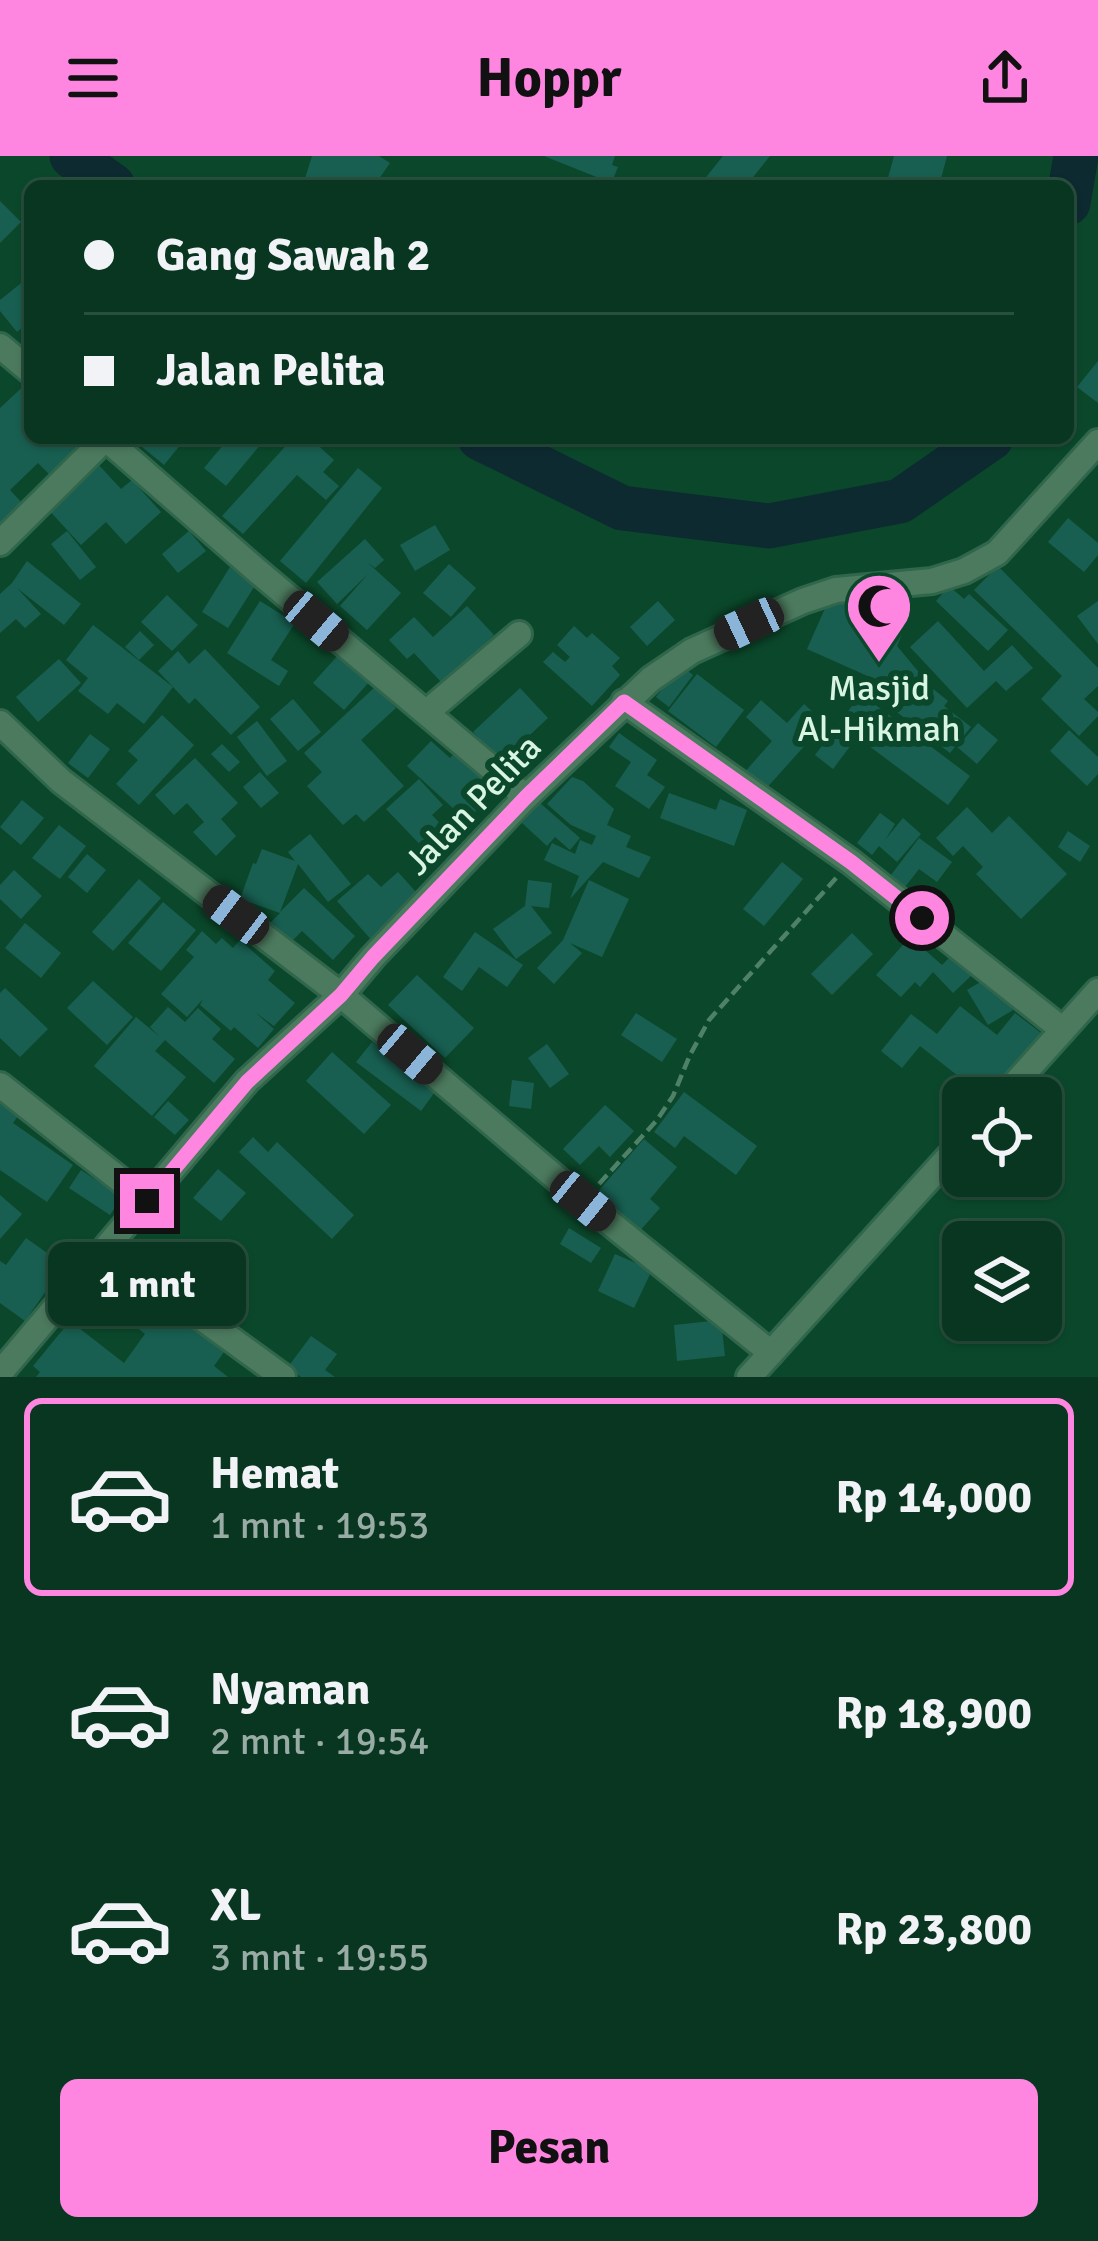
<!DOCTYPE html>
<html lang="id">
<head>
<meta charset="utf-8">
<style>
	:root { --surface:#083620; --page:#16412d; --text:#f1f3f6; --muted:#98aba5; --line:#29503e; --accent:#fe86e1 }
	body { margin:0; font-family:Signika,sans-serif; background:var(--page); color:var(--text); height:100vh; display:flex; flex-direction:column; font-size:45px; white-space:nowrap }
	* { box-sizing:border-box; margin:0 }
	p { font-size:39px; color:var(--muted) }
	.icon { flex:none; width:66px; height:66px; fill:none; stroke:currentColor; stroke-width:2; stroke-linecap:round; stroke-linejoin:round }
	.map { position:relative; height:1221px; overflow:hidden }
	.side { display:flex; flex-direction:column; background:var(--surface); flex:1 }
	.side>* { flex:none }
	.hud { position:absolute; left:24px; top:24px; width:1050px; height:264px; border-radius:18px; box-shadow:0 3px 9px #0004,0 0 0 3px var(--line); display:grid; align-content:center; height:264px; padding:0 60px; background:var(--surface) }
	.controls { position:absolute; left:942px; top:921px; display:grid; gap:24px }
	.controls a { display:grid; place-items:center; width:120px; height:120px; border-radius:18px; background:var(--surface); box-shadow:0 3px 9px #0004,0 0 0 3px var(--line); font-size:60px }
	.end { position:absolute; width:54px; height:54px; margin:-27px; border:15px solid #fe86e1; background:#111; box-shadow:0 0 0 6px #111 }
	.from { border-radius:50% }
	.bubble { position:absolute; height:84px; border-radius:18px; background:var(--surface); box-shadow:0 3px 9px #0004,0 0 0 3px var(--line); font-size:39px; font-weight:700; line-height:84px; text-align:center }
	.car { position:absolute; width:36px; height:72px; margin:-36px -18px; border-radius:15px; box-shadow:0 0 9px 3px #0007; background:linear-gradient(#222 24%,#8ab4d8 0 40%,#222 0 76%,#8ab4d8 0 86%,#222 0) }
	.hud b { display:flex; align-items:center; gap:42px; height:114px; font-size:45px }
	.hud b+b { border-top:3px solid var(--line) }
	.hud i { width:30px; height:30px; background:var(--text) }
	ul { padding:21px 0 0; list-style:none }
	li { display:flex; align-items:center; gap:36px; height:198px; margin:0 24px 18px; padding:0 36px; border:6px solid transparent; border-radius:18px }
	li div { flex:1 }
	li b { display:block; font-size:45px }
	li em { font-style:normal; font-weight:700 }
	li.on { border-color:var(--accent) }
	li>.icon { width:108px; height:108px; stroke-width:1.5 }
	.primary-button { display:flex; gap:24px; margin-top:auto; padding:24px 60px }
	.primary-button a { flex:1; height:138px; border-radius:18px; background:var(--accent); color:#111; font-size:48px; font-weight:700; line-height:138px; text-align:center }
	header { display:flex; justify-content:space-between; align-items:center; height:156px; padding:0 60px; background:var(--accent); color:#111; font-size:54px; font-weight:700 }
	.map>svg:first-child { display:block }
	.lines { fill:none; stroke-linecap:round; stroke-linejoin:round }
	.river { stroke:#0e2a31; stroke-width:45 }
	.building { fill:#185f51 }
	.minor-casing { stroke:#30674c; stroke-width:30 }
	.path { stroke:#4f8168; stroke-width:4.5; stroke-dasharray:12 6; stroke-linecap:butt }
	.minor { stroke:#4c7a5e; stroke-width:24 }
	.route { stroke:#fe86e1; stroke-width:15 }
	.labels { text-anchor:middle; stroke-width:12; stroke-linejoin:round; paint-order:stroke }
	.poi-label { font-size:36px; fill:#d8f4e2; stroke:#0b482b }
	.street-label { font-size:36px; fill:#d8f4e2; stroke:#0b482b }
</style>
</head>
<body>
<header><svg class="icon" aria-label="menu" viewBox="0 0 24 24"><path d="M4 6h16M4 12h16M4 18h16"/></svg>Hoppr<svg class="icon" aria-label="share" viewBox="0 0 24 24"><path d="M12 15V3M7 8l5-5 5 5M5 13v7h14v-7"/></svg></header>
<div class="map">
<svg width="1098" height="1221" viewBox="0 0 1098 1221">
	<rect width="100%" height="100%" fill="#0b482b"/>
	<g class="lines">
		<g class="river">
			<polyline points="72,0 113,30"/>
			<polyline points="1068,47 1076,0"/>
			<polyline points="480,282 622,352 769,370 900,345 991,282"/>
		</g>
	</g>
	<g class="building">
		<polygon points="312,0 379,0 390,7 374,30 306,30 303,29"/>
		<polygon points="544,0 615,0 612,9 618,11 610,30 596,30 599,22"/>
		<polygon points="723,0 770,0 746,30 699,30"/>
		<polygon points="894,0 947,0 939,30 918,30 888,22"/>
		<polygon points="0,45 21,66 0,87"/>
		<polygon points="30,120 30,165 17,176 0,155 0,144"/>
		<polygon points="1098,205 1098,247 1077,231"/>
		<polygon points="30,224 30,282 71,282 79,290 49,318 38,307 10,334 23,348 0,370 0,252"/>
		<polygon points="137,282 186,282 164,309 135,285"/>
		<polygon points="229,282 266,282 226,330 204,312"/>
		<polygon points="293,282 310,282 334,304 323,316 339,330 326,344 297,319 243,378 222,360"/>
		<polygon points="96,306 121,333 132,324 161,356 126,388 106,366 81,389 46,351"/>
		<polygon points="358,312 382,332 306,427 280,405"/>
		<polygon points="1068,362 1098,387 1098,399 1084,416 1048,386"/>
		<polygon points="435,369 450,394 415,415 400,389"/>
		<polygon points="67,375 96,411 80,424 51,388"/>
		<polygon points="189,375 206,395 178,417 162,398"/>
		<polygon points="365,383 384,404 375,412 367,406 401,437 367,474 340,450 368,418 337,448 317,426"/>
		<polygon points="27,405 81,448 64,469 17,432 41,458 25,472 16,463 0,477 0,438 12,427"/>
		<polygon points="449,408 476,432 451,461 423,437"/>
		<polygon points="998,410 1098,512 1098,530 1084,543 1098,556 1098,560 1079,580 1041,543 1062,520 974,434"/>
		<polygon points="230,411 256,428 228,472 202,456"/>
		<polygon points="949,430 964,443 969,438 1008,474 988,495 936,445"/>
		<polygon points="167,439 198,469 172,495 141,466"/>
		<polygon points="831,439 905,471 897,490 932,532 948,545 944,550 971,571 950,597 872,537 881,526 807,493"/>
		<polygon points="260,445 295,467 271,504 288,515 279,530 227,497"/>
		<polygon points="658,445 675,464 647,490 630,471"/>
		<polygon points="1098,445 1098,488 1077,460"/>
		<polygon points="467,450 494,479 442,527 414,497 407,503 389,484 414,461 433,481"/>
		<polygon points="938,465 984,515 1012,489 1033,512 1006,535 996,525 967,552 910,491"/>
		<polygon points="93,469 173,531 144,568 117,547 108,558 78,535 88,522 66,504"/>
		<polygon points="574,470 587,482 592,477 620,502 612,510 620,519 592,550 543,506 553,496 565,506 570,501 557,489"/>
		<polygon points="140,475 154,489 139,504 125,491"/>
		<polygon points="205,493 260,551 231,579 195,542 189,548 158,515 178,495 189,508"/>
		<polygon points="340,497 371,524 344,554 313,527"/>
		<polygon points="59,503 81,527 38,566 16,541"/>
		<polygon points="680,509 693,519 669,551 656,541"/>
		<polygon points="697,518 744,554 716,591 668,555"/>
		<polygon points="376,530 396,552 361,584 404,630 364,666 356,658 343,669 307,630 322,616 304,597"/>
		<polygon points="520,532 548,562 501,606 473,576"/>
		<polygon points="861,538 970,620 948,649 857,581 833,613 815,599"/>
		<polygon points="293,543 321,576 298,595 270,563"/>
		<polygon points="761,544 787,567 804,548 825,567 763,636 743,618 772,585 746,561"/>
		<polygon points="162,559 194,589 139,649 116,628 138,604 128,595"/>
		<polygon points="257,565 287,605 267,620 237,581"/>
		<polygon points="978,567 998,584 977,608 957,591"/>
		<polygon points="1069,574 1098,601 1098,618 1087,630 1050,595"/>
		<polygon points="619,577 657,604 647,619 665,631 649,653 615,630 631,606 609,591"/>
		<polygon points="90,578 110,593 88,622 68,607"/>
		<polygon points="431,585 450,602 461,590 492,619 481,631 490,639 467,665 407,610"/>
		<polygon points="222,588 240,606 229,616 211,598"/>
		<polygon points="195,602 238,647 221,663 236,680 216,700 193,676 204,666 187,647 174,659 155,639"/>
		<polygon points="260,616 279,637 261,652 243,631"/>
		<polygon points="572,621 583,625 614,653 607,669 631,680 626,691 651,701 639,722 603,706 570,743 579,720 544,704 552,687 575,698 580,684 592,689 596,680 571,669 547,648"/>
		<polygon points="419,623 443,649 432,659 452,680 431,700 386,653"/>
		<polygon points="669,637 716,654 720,643 747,654 734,690 660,662"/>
		<polygon points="22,644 44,662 21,689 0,671"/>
		<polygon points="540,647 580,682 570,694 555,681 547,690 522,667"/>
		<polygon points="967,651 992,677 1009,660 1067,718 1021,763 976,718 983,711 963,690 953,700 936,682"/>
		<polygon points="880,657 895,668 885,684 903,662 921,678 897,706 879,690 872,699 857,687"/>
		<polygon points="59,669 86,690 60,723 32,702"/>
		<polygon points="1068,675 1090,690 1080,706 1058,691"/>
		<polygon points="310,678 351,728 328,746 298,708 280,756 304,732 355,780 333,804 302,775 288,789 268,769 280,757 240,743 253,707 256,708 262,693 295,705 288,696"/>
		<polygon points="919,682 952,706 937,726 919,713 905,731 891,719"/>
		<polygon points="87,698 106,714 87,737 68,721"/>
		<polygon points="782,706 803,723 764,770 743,753"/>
		<polygon points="14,714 42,740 21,763 0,743 0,729"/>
		<polygon points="398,716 424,745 375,788 337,745 368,718 381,731"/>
		<polygon points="139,723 161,742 113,795 92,776"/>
		<polygon points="528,724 552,727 549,752 531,750 552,777 516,803 493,773 525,750"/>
		<polygon points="589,724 629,743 602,801 570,787 582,797 554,828 537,812 563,784"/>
		<polygon points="163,746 196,774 161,815 128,787"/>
		<polygon points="25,767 61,797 41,822 5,792"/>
		<polygon points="202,775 216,788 222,782 233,792 240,784 275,815 268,824 295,847 274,870 256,857 274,873 258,892 234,871 231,875 200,849 203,843 187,861 161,838 194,801 186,794"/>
		<polygon points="475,776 523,809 507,831 479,811 462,835 443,821"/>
		<polygon points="852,777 873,798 832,839 811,818"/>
		<polygon points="910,781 942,809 953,798 972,819 953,837 933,816 920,831 915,826 901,841 876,819"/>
		<polygon points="417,819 474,872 445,902 388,849"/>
		<polygon points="992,819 1013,854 988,869 967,834"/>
		<polygon points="93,825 133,861 107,889 67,852"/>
		<polygon points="5,832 48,873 20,901 0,882 0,837"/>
		<polygon points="960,850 997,879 1015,857 1045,880 995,942 986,942 920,890 902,912 881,895 911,858 937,878"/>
		<polygon points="168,851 185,866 198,852 221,873 212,883 235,903 214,927 165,884 155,895 186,921 152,960 94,910 136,861 160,881 150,871"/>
		<polygon points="636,857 677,883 662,906 621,879"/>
		<polygon points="372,886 437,933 421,955 356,906"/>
		<polygon points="547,888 569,918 550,932 528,902"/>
		<polygon points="332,896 391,949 364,978 306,925"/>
		<polygon points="512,924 534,927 531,953 509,950"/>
		<polygon points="684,936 757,990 736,1019 684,980 675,992 654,976"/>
		<polygon points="168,945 189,964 175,979 154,961"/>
		<polygon points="0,948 18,960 13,967 73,1009 47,1046 0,1014"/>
		<polygon points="605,949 634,975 610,1001 599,990 580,1009 563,993"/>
		<polygon points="253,981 268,996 277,986 354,1059 332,1083 239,996"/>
		<polygon points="644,983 677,1011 650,1043 660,1052 637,1078 594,1040"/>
		<polygon points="218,1013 246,1037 221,1065 193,1042"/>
		<polygon points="81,1014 122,1041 110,1059 69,1032"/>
		<polygon points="0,1039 22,1058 0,1083"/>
		<polygon points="569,1072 601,1092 591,1107 560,1088"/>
		<polygon points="26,1082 64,1109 25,1165 0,1147 0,1105 6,1109"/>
		<polygon points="615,1098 652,1114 634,1152 598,1135"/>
		<polygon points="142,1131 224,1196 214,1210 228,1221 36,1221 40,1216 33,1210 70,1165 124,1207 145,1178 121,1158"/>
		<polygon points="721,1164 725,1200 677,1205 674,1169"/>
		<polygon points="311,1180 337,1198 325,1214 335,1221 301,1221 288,1211"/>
	</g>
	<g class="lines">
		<defs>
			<g id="minor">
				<polyline points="0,190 30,215"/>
				<polyline points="105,282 255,413 526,641"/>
				<polyline points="0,387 106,282"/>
				<polyline points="624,546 851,706 1063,874"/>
				<polyline points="427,556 519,478"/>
				<polyline points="0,567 61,625 341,839 583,1045 771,1197 963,985"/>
				<polyline points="0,929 147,1045"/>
				<polyline points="1002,942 1098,835"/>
				<polyline points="107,1093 283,1221"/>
				<polyline points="0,1217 247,925 341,839 373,801 526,641 651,523 692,495 803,445 836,434 932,425 964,415 997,397 1098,286"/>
				<polyline points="749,1221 771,1197"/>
			</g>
		</defs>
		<use href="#minor" class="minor-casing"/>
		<polyline class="path" points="599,1028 657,964 673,940 690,899 709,864 837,721"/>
		<use href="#minor" class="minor"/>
	</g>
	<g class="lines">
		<polyline class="route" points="147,1045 247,926 341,839 373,801 526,641 624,546 851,706 922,762"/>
	</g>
	<defs>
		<symbol id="mosque-pin" viewBox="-11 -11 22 30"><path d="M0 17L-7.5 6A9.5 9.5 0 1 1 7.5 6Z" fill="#fe86e1" stroke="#0b482b"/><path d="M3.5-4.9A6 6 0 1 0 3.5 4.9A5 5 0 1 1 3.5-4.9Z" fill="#111"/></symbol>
	</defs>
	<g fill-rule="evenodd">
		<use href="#mosque-pin" x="841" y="412" width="76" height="104"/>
	</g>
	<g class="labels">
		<g class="poi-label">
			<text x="879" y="544">Masjid<tspan x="879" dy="41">Al-Hikmah</tspan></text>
		</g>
		<g class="street-label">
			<text transform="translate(472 648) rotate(-46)" y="13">Jalan Pelita</text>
		</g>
	</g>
</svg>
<div class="controls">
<a><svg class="icon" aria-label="locate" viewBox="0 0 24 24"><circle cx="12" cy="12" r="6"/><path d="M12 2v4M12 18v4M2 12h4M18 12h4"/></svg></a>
<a><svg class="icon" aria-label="layers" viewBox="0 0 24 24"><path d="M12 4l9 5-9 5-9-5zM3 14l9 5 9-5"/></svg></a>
</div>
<i class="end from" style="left:922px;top:762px"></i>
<i class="end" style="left:147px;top:1045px"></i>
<div class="bubble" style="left:48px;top:1086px;width:198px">1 mnt</div>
<i class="car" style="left:316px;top:465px;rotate:130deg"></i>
<i class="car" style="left:749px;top:468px;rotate:245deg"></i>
<i class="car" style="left:236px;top:759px;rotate:307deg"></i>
<i class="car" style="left:410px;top:898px;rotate:130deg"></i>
<i class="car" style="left:583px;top:1045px;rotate:129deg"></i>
<div class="hud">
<b><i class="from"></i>Gang Sawah 2</b>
<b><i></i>Jalan Pelita</b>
</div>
</div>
<section class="side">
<ul>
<li class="on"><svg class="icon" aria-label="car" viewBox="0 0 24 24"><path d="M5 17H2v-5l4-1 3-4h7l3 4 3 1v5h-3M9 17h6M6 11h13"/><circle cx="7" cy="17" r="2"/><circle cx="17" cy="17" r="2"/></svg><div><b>Hemat</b><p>1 mnt · 19:53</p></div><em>Rp 14,000</em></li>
<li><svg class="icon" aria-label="car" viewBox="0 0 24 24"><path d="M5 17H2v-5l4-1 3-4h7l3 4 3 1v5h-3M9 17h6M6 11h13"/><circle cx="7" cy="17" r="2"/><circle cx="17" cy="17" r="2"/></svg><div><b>Nyaman</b><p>2 mnt · 19:54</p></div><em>Rp 18,900</em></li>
<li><svg class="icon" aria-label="car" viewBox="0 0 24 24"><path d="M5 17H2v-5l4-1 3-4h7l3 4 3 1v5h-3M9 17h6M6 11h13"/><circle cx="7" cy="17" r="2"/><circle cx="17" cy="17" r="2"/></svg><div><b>XL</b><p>3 mnt · 19:55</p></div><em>Rp 23,800</em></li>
</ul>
<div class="primary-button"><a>Pesan</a></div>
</section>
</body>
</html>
